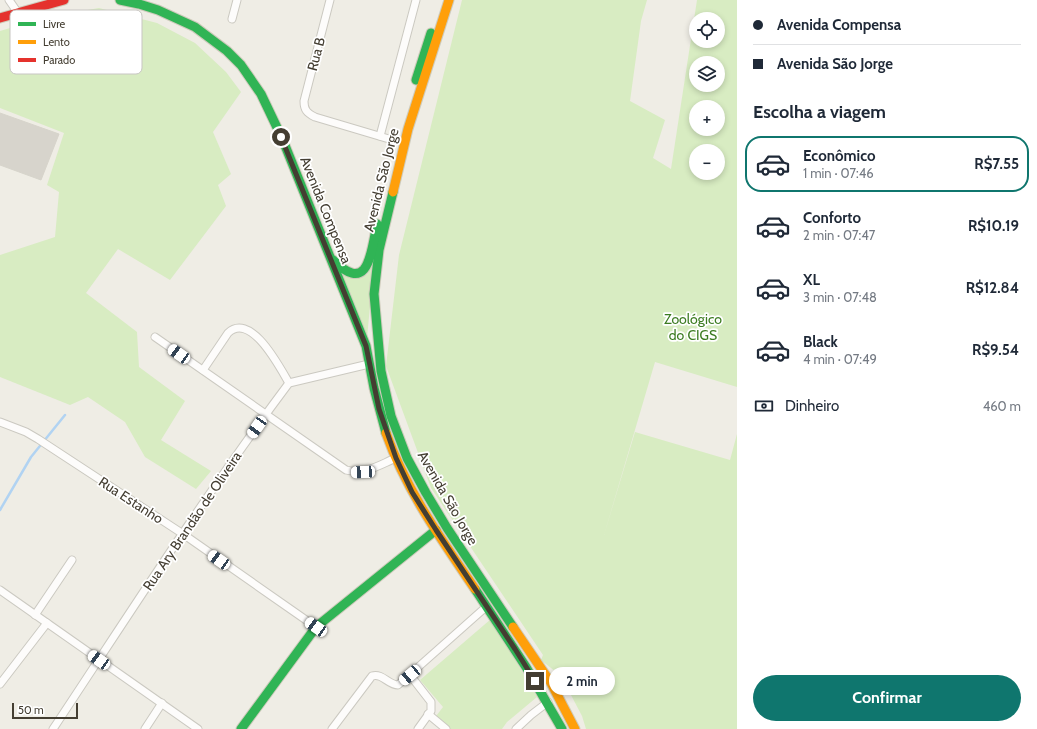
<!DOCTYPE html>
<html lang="pt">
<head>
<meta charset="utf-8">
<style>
	:root { --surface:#fff; --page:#f2f2f3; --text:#1f2937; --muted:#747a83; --line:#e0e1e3; --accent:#0f766e }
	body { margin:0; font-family:Cabin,sans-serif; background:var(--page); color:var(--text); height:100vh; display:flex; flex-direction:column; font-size:15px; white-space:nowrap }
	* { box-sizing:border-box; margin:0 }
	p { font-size:13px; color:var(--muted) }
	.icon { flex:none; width:22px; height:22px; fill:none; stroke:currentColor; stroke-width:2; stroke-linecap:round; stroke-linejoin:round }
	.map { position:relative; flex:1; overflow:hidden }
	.side { display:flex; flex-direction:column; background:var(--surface); width:300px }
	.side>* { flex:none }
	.hud { display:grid; align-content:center; height:88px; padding:0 16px; background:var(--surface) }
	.fabs { position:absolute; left:689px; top:12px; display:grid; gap:8px }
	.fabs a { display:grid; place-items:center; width:36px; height:36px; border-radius:50%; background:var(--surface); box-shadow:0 2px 6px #0003; font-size:20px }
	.scale { position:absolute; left:12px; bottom:10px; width:66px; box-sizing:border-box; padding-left:4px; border:2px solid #443e32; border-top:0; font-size:11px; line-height:14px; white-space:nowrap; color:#443e32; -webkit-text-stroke:3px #fff; paint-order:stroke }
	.end { position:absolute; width:18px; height:18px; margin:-9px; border:5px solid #443e32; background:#fff; box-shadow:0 0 0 2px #fff }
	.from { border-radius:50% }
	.bubble { position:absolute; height:28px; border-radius:14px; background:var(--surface); box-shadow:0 2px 6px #0003; font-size:13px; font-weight:700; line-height:28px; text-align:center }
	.car { position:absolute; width:12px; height:24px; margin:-12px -6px; border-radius:5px; box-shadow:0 0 3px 1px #0007; background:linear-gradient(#fff 24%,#345 0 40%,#fff 0 76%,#345 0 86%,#fff 0) }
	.hud b { display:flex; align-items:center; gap:14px; height:38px; font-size:15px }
	.hud b+b { border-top:1px solid var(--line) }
	.hud i { width:10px; height:10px; background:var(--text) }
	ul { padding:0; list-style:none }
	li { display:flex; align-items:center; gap:12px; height:56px; margin:0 8px 6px; padding:0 8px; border:2px solid transparent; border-radius:16px }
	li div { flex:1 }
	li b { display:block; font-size:15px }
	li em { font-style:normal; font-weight:700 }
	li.current { border-color:var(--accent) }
	li>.icon { width:36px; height:36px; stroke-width:1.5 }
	h2 { padding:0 16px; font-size:18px; line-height:48px }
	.pay { display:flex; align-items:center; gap:10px; height:44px; padding:0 16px; font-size:15px }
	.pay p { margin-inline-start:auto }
	.cta { display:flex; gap:8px; margin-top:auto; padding:8px 16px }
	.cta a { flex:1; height:46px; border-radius:24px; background:var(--accent); color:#fff; font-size:16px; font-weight:700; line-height:46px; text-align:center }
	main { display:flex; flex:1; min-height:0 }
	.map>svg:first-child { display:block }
	.green { fill:#d8ecc2; fill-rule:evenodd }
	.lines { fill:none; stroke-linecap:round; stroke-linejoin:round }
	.stream { stroke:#b1d3f2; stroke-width:2.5 }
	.building { fill:#d7d4cc; stroke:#d7d4cb }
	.street-casing { stroke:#cbc9c1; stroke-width:9 }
	.fast-casing { stroke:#cecbbb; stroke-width:11 }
	.slow-casing { stroke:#cecbbb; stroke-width:11 }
	.jam-casing { stroke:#cecbbb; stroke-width:11 }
	.street { stroke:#fdfcfb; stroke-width:7 }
	.fast { stroke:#30b455; stroke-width:9 }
	.slow { stroke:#ff9f0a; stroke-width:9 }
	.jam { stroke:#e5322d; stroke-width:9 }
	.route { stroke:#443e32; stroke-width:5 }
	.labels { text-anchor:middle; stroke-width:3.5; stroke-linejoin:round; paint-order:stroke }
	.street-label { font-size:14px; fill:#443e32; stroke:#fff }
	.park-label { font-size:14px; fill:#3b7b20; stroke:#fff }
	.key { fill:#fff; stroke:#c7c5c2; stroke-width:1 }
	.key-label { font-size:11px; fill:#443e32 }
</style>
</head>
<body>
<main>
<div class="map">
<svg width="737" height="729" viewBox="0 0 737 729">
	<rect width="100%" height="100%" fill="#efede5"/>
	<g class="green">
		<path d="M 462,0 L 647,0 L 641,21 L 630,101 L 665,120 L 653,158 L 671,169 L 697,0 L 737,0 L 737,387 L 655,362 L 604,535 L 635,432 L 730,460 L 737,434 L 737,729 L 586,729 L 582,716 L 561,676 L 541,660 L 543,655 L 431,488 L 386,366 L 399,255 ZM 696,19 L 718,19 L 718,41 L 696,41 ZM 696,63 L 718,63 L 718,85 L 696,85 ZM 696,107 L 718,107 L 718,129 L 696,129 ZM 696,151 L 718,151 L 718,173 L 696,173 Z"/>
		<polygon points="99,8 157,23 195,43 226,72 241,92 213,132 231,174 218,185 226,206 170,280 118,249 86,293 137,332 139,367 185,401 161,440 211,471 196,489 145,457 125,422 88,397 70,405 0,377 0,255 55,237 59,192 47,185 64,133 0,108 0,31 47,17"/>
		<polygon points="376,243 367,338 341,272 359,278 368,274"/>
		<polygon points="491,619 537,697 507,722 502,729 446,729 433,720 443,707 420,680"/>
	</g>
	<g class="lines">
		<polyline class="stream" points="0,510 31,457 65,415"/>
	</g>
	<polygon class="building" points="0,113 59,134 41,180 0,165"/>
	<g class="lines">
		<defs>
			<g id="street">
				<polyline points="9,0 18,13"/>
				<path d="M 330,0 L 304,101 C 304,110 307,113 315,117 L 389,139"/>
				<polyline points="232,19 237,0"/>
				<polyline points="380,136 416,0"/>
				<path d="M 155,337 L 346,470 C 365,475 379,465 396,458"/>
				<path d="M 203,370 L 228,333 C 251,311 280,368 289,383"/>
				<polyline points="0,422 26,432 38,439 183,534 316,627"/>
				<polyline points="0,590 198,729"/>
				<polyline points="35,615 72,560"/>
				<polyline points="410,675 431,702 431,711 418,729"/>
				<polyline points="0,684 47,623"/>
				<polyline points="428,714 446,729"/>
				<path d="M 53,729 C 130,613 205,495 289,383 L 369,364"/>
				<polyline points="145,729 162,703"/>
				<path d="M 332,729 L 372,676 C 383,673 388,685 398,685 L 487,606"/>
				<polyline points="516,729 531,715 548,702"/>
			</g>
			<g id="fast">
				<polyline points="120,0 139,4 158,10 195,27 227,51 241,65 261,94 282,138 366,346 374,388 386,433"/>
				<polyline points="416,80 431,33"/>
				<polyline points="393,192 379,250 374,294 381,371 391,416 407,458 426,493 447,528 513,627"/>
				<path d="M 333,260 C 369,296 371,252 377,224"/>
				<polyline points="475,589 526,667 562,729"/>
				<polyline points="241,729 316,627 436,530"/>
			</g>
			<g id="slow">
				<polyline points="393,192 408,129 449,0"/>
				<path d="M 386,433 C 406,490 441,539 475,589"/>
				<polyline points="513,627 551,683 575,729"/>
			</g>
			<polyline id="jam" points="0,18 64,0"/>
		</defs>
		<use href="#street" class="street-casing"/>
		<use href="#fast" class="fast-casing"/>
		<use href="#slow" class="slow-casing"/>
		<use href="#jam" class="jam-casing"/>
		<use href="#street" class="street"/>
		<use href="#fast" class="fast"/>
		<use href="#slow" class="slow"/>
		<use href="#jam" class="jam"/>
	</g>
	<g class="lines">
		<polyline class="route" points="281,137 366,346 379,409 396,458 412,492 436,530 515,649 535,681"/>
	</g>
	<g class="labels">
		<g class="street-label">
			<text transform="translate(316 54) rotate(-75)" y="5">Rua B</text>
			<text transform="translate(381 180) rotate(-76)" y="5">Avenida São Jorge</text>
			<text transform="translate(326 210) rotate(68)" y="5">Avenida Compensa</text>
			<text transform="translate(448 498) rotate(60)" y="5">Avenida São Jorge</text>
			<text transform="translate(131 500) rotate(33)" y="5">Rua Estanho</text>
			<text transform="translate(192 521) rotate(-56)" y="5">Rua Ary Brandão de Oliveira</text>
		</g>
		<g class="park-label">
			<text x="693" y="324">Zoológico<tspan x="693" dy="16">do CIGS</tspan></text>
		</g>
	</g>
	<rect x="10" y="10" width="132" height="64" rx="6" class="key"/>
	<rect x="18" y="22" width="18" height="4" fill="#30b455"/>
	<rect x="18" y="40" width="18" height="4" fill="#ff9f0a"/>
	<rect x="18" y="58" width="18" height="4" fill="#e5322d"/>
	<g class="key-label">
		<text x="43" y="28">Livre</text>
		<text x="43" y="46">Lento</text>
		<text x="43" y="64">Parado</text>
	</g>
</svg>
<div class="fabs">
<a><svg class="icon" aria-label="locate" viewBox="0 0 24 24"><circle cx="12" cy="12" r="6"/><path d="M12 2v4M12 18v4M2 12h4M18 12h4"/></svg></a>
<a><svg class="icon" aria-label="layers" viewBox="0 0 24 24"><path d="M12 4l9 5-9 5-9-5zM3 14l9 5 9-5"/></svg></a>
<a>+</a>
<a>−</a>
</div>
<div class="scale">50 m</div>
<i class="end from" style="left:281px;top:137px"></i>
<i class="end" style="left:535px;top:681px"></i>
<div class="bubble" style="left:549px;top:667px;width:66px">2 min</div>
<i class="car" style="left:179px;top:354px;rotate:305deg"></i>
<i class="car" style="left:257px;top:427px;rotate:215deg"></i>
<i class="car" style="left:363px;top:472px;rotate:267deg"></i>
<i class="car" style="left:219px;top:560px;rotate:305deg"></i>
<i class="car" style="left:316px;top:627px;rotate:305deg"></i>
<i class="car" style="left:99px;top:660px;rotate:305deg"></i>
<i class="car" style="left:410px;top:675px;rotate:230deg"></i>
</div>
<section class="side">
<div class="hud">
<b><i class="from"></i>Avenida Compensa</b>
<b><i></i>Avenida São Jorge</b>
</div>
<h2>Escolha a viagem</h2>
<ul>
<li class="current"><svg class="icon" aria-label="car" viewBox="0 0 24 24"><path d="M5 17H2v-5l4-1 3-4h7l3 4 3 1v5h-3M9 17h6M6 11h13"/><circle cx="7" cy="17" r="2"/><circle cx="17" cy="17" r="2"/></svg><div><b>Econômico</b><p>1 min · 07:46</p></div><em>R$7.55</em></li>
<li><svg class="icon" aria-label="car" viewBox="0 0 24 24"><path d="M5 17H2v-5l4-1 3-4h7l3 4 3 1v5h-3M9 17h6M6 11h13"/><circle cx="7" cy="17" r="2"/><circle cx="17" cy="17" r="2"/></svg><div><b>Conforto</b><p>2 min · 07:47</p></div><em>R$10.19</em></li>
<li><svg class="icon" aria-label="car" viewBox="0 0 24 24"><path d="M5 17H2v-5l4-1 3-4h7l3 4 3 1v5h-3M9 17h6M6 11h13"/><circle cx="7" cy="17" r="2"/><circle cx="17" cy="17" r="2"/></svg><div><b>XL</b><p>3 min · 07:48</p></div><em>R$12.84</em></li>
<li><svg class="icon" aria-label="car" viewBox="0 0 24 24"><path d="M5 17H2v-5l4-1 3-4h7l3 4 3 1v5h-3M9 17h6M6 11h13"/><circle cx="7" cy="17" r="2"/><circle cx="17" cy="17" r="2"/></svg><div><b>Black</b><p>4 min · 07:49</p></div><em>R$9.54</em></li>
</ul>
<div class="pay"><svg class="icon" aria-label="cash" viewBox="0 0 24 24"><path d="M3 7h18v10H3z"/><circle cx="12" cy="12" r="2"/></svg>Dinheiro<p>460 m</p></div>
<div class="cta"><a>Confirmar</a></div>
</section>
</main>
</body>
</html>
